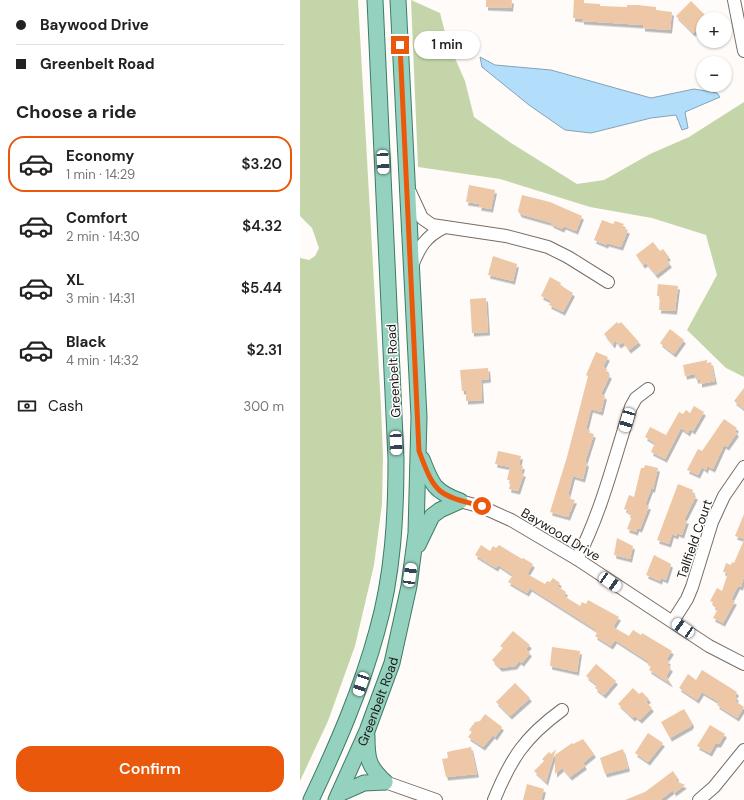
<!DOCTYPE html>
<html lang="en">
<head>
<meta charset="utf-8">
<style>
	:root { --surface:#fff; --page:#f6f6f6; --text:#222; --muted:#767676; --line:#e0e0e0; --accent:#ea580c }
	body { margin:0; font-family:"DM Sans",sans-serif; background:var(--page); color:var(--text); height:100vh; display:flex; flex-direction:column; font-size:15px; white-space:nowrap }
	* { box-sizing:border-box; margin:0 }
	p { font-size:13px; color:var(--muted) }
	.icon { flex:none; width:22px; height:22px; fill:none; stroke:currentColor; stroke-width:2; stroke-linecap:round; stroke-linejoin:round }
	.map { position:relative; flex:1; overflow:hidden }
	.details { display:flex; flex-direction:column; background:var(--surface); width:300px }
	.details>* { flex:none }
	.banner { display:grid; align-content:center; height:88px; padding:0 16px; background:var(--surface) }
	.buttons { position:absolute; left:396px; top:12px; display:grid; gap:8px }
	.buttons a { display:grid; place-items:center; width:36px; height:36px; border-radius:50%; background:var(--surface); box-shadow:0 1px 3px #0004; font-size:20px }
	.end { position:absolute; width:18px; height:18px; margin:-9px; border:5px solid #ea580c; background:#fff; box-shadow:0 0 0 2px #fff }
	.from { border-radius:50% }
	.bubble { position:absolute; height:28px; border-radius:14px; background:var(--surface); box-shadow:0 1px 3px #0004; font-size:13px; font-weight:600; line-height:28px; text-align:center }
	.car { position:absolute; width:12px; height:24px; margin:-12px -6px; border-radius:5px; box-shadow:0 0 3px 1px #0007; background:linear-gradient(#fff 24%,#345 0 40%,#fff 0 76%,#345 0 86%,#fff 0) }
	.banner b { display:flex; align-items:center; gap:14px; height:38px; font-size:15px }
	.banner b+b { border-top:1px solid var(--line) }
	.banner i { width:10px; height:10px; background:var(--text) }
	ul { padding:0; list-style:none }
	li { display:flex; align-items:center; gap:12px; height:56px; margin:0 8px 6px; padding:0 8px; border:2px solid transparent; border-radius:16px }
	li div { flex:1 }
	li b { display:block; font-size:15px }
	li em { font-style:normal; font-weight:600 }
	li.on { border-color:var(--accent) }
	li>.icon { width:36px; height:36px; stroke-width:1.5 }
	h2 { padding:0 16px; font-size:18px; line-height:48px }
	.pay { display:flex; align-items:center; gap:10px; height:44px; padding:0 16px; font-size:15px }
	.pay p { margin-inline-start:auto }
	.primary-button { display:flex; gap:8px; margin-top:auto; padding:8px 16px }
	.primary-button a { flex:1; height:46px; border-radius:16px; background:var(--accent); color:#fff; font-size:16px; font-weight:600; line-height:46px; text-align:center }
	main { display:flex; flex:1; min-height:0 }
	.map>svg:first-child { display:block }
	.forest { fill:#c4d5a9 }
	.water { fill:#b2defb; stroke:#85a2b5 }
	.building { fill:#edc7a6; filter:url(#shadow) }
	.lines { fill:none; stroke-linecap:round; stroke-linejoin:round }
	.minor-casing { stroke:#786d63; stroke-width:14 }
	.major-casing { stroke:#3c7c67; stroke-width:17 }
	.minor { stroke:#fff; stroke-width:12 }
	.major { stroke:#95d1bf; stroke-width:15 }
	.route { stroke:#ea580c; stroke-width:5 }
	.labels { text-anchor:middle; stroke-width:3; stroke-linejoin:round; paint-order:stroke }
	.street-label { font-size:13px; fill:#1b1713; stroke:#fff }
</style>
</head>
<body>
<main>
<section class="details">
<div class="banner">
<b><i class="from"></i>Baywood Drive</b>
<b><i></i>Greenbelt Road</b>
</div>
<h2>Choose a ride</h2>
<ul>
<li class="on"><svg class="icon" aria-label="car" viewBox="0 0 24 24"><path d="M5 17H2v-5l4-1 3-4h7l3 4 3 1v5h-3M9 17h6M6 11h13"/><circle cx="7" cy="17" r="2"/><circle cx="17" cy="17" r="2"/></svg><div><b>Economy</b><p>1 min · 14:29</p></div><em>$3.20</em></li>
<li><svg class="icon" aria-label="car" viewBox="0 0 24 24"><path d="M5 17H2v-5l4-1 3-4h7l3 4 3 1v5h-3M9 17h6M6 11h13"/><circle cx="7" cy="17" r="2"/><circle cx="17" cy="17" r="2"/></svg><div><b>Comfort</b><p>2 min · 14:30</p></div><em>$4.32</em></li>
<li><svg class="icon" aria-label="car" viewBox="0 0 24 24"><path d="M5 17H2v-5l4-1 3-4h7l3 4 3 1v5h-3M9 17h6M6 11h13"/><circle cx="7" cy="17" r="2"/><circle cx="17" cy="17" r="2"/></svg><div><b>XL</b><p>3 min · 14:31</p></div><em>$5.44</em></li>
<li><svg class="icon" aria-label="car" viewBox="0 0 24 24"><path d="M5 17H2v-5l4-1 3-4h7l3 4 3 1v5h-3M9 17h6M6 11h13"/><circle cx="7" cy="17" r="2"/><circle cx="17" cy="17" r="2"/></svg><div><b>Black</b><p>4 min · 14:32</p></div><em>$2.31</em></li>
</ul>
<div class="pay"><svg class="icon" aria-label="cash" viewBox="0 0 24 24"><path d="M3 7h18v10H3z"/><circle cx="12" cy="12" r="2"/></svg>Cash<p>300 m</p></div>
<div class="primary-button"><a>Confirm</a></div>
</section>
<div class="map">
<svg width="444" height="800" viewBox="0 0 444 800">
	<defs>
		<filter id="shadow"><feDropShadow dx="2" dy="3.5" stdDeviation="0" flood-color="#0004"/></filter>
	</defs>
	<rect width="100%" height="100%" fill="#fefbf9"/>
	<g class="forest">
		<polygon points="0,0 58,0 81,407 83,457 82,504 74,565 55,646 28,721 0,781 0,258 9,260 15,256 19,248 12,228 0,216"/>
		<polygon points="111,0 140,13 147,40 165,81 174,117 211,143 277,184 304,180 350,154 389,137 444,102 444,377 426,368 387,330 417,275 406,235 352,218 290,207 200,179 118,167"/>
	</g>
	<polygon class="water" points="180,57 195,65 251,70 351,98 394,89 417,93 420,97 385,112 388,128 382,130 376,115 351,118 291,133 265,130 229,105 182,67"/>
	<g class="building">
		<polygon points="186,0 212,0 211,8 186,7"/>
		<polygon points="274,0 284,0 284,3 300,4 300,6 327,7 327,5 337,5 356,7 356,10 372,12 370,30 343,28 343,25 282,21 282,19 273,18"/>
		<polygon points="391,1 409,19 403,19 403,37 397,30 393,33 376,16"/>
		<polygon points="169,185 195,190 191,209 179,207 180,204 166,202"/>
		<polygon points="222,195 250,202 282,216 276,231 264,226 262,229 251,224 252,223 220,214 218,211"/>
		<polygon points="302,220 313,224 315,221 324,224 322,228 328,230 321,247 307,243 306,245 294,240"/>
		<polygon points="353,242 360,251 363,249 369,257 366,259 370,264 356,275 346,263 343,265 336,255"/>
		<polygon points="193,256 217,264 213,281 188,275"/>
		<polygon points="250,277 261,283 260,285 273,293 263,312 249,305 251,301 241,296"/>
		<polygon points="358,284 378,286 375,311 359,310 360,296 357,296"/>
		<polygon points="186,298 188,332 172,333 170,299"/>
		<polygon points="317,322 319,324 321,322 339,342 329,350 323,342 319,345 315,340 313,345 304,334"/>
		<polygon points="370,329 384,340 374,354 360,343"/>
		<polygon points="296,352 308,357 303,367 307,369 306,373 310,375 301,394 305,396 301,412 291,409 286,429 290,430 289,433 294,434 285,462 287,463 283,479 273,476 268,495 270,496 269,499 275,500 268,517 250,512 267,457 288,376 286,375"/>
		<polygon points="407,360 407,363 411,362 415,381 400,384 400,379 396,380 395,374 385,376 383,365"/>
		<polygon points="188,368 189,379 181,380 182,400 166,401 166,391 162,391 160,370"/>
		<polygon points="444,388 444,409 434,401"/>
		<polygon points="394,406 404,412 393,431 390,429 388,433 381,428 365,459 351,452 355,443 345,437 350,427 366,435 379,412 383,414 386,410 390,413"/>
		<polygon points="424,419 437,428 435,431 437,433 427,447 424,445 413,469 407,466 406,470 402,467 398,475 387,470 398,449 402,451"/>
		<polygon points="198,451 221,456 219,465 223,466 221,473 224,473 218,491 209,489 211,480 207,480 210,467 195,464"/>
		<polygon points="345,465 358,468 353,489 351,489 345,505 349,506 340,529 337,528 336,532 327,529 332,516 328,514 329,511 324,509 329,495 334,497 341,468 344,468"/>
		<polygon points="378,484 393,490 392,494 396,496 384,520 387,520 382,535 377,533 376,536 372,534 369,544 357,540"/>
		<polygon points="444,514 444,539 435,536"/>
		<polygon points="317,538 333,546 330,559 314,555"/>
		<polygon points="444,540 444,576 441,587 438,586 431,600 435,601 423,623 413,618 418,609 413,606 414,603 410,601 417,588 422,591 428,573 423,572 426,563 431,565 432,562 434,563"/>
		<polygon points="181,545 190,551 193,546 196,548 199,545 222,559 223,558 233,564 227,574 245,584 247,581 250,582 253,578 260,583 257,586 266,592 264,596 280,606 282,602 286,604 288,600 319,617 313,627 329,636 333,630 341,635 342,633 372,651 366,660 369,661 367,665 371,668 366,676 371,684 349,670 351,667 348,665 349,662 315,640 311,646 295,636 297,633 295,632 296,630 230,588 227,593 208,582 213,575 198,565 196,568 175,555"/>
		<polygon points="354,555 371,564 366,580 361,578 360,581 346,575"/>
		<polygon points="213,631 230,645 226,649 230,653 222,663 219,661 215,666 200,668 192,660 203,648 200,646"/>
		<polygon points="252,647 280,651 277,672 250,666"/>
		<polygon points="296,664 316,681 304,695 295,688 297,685 286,676"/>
		<polygon points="402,670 437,692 435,696 437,698 435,701 444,707 437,718 417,705 419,702 402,692 397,700 379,688 388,674 396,680"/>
		<polygon points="215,683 230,698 210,716 196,702"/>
		<polygon points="333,688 339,694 342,692 349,699 346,702 352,708 340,720 335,716 333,718 318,704"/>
		<polygon points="384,709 392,723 391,726 370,738 361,722"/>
		<polygon points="185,714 202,727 195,737 193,735 183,747 168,737 172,732 169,730 175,722 180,721"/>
		<polygon points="410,725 425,734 419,744 415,744 410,753 397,746"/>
		<polygon points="348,733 363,743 348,762 335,753"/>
		<polygon points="283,739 294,754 283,763 285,766 270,777 262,768 255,774 255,755 272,743 273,744"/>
		<polygon points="171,747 177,774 146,777 142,759 148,758 147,752"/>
		<polygon points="256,749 250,768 246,782 234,771 244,761 242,759 249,752 251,754"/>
		<polygon points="323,749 328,768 305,774 300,758"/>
		<polygon points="373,771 377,777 376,781 385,785 374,793 373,790 360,800 325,800 345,792"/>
		<polygon points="227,784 244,789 241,800 223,800"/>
	</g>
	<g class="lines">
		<defs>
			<g id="minor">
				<polyline points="434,0 444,51"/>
				<polyline points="110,192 122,218 132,225 206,236 248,247 268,257 308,282"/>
				<path d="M 112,266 C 119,248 125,237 143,228"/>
				<polyline points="160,501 182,507 211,520 277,559 409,646 444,664"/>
				<path d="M 277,559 C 302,511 314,459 331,407 L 336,398 L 348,389"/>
				<polyline points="373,621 387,599 392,587 412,522 424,496 444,467"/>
				<polyline points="85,782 136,800"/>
				<path d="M 194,800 C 211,758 225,737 262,710"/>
				<polyline points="399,800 414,787 444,750"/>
			</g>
			<g id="major">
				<path d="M 122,459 C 132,485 134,491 160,501"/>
				<polyline points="118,545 132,516 140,510 160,501"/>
				<path d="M 67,736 C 67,759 68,766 85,782"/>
				<polyline points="39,794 64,783 85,782"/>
				<path d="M 11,800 C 37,745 61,690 77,631 C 93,575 96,516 96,459 L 75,0"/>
				<path id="s1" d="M 36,800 L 67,731 L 92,663 L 109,586 L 116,533 L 119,417 L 98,0"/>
			</g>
		</defs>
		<use href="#minor" class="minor-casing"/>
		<use href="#major" class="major-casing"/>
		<use href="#minor" class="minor"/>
		<use href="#major" class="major"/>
	</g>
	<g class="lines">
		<path class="route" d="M 100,45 L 119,451 C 135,494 137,495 182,506"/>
	</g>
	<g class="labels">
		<g class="street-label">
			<text transform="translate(93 371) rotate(-93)" y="5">Greenbelt Road</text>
			<text transform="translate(261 534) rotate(31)" y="5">Baywood Drive</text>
			<text transform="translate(394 539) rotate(-71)" y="5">Tallfield Court</text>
			<text dy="5" stroke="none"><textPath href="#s1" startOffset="107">Greenbelt Road</textPath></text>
		</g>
	</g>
</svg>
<div class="buttons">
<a>+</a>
<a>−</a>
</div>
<i class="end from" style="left:182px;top:506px"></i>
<i class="end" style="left:100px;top:45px"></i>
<div class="bubble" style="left:114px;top:31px;width:66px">1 min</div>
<i class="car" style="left:83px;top:162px;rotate:177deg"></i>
<i class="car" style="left:327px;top:420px;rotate:196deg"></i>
<i class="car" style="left:96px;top:443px;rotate:177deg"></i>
<i class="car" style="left:110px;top:575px;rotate:8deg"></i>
<i class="car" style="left:310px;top:582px;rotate:124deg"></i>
<i class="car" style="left:383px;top:628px;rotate:305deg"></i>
<i class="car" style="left:61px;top:684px;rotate:199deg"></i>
</div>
</main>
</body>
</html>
